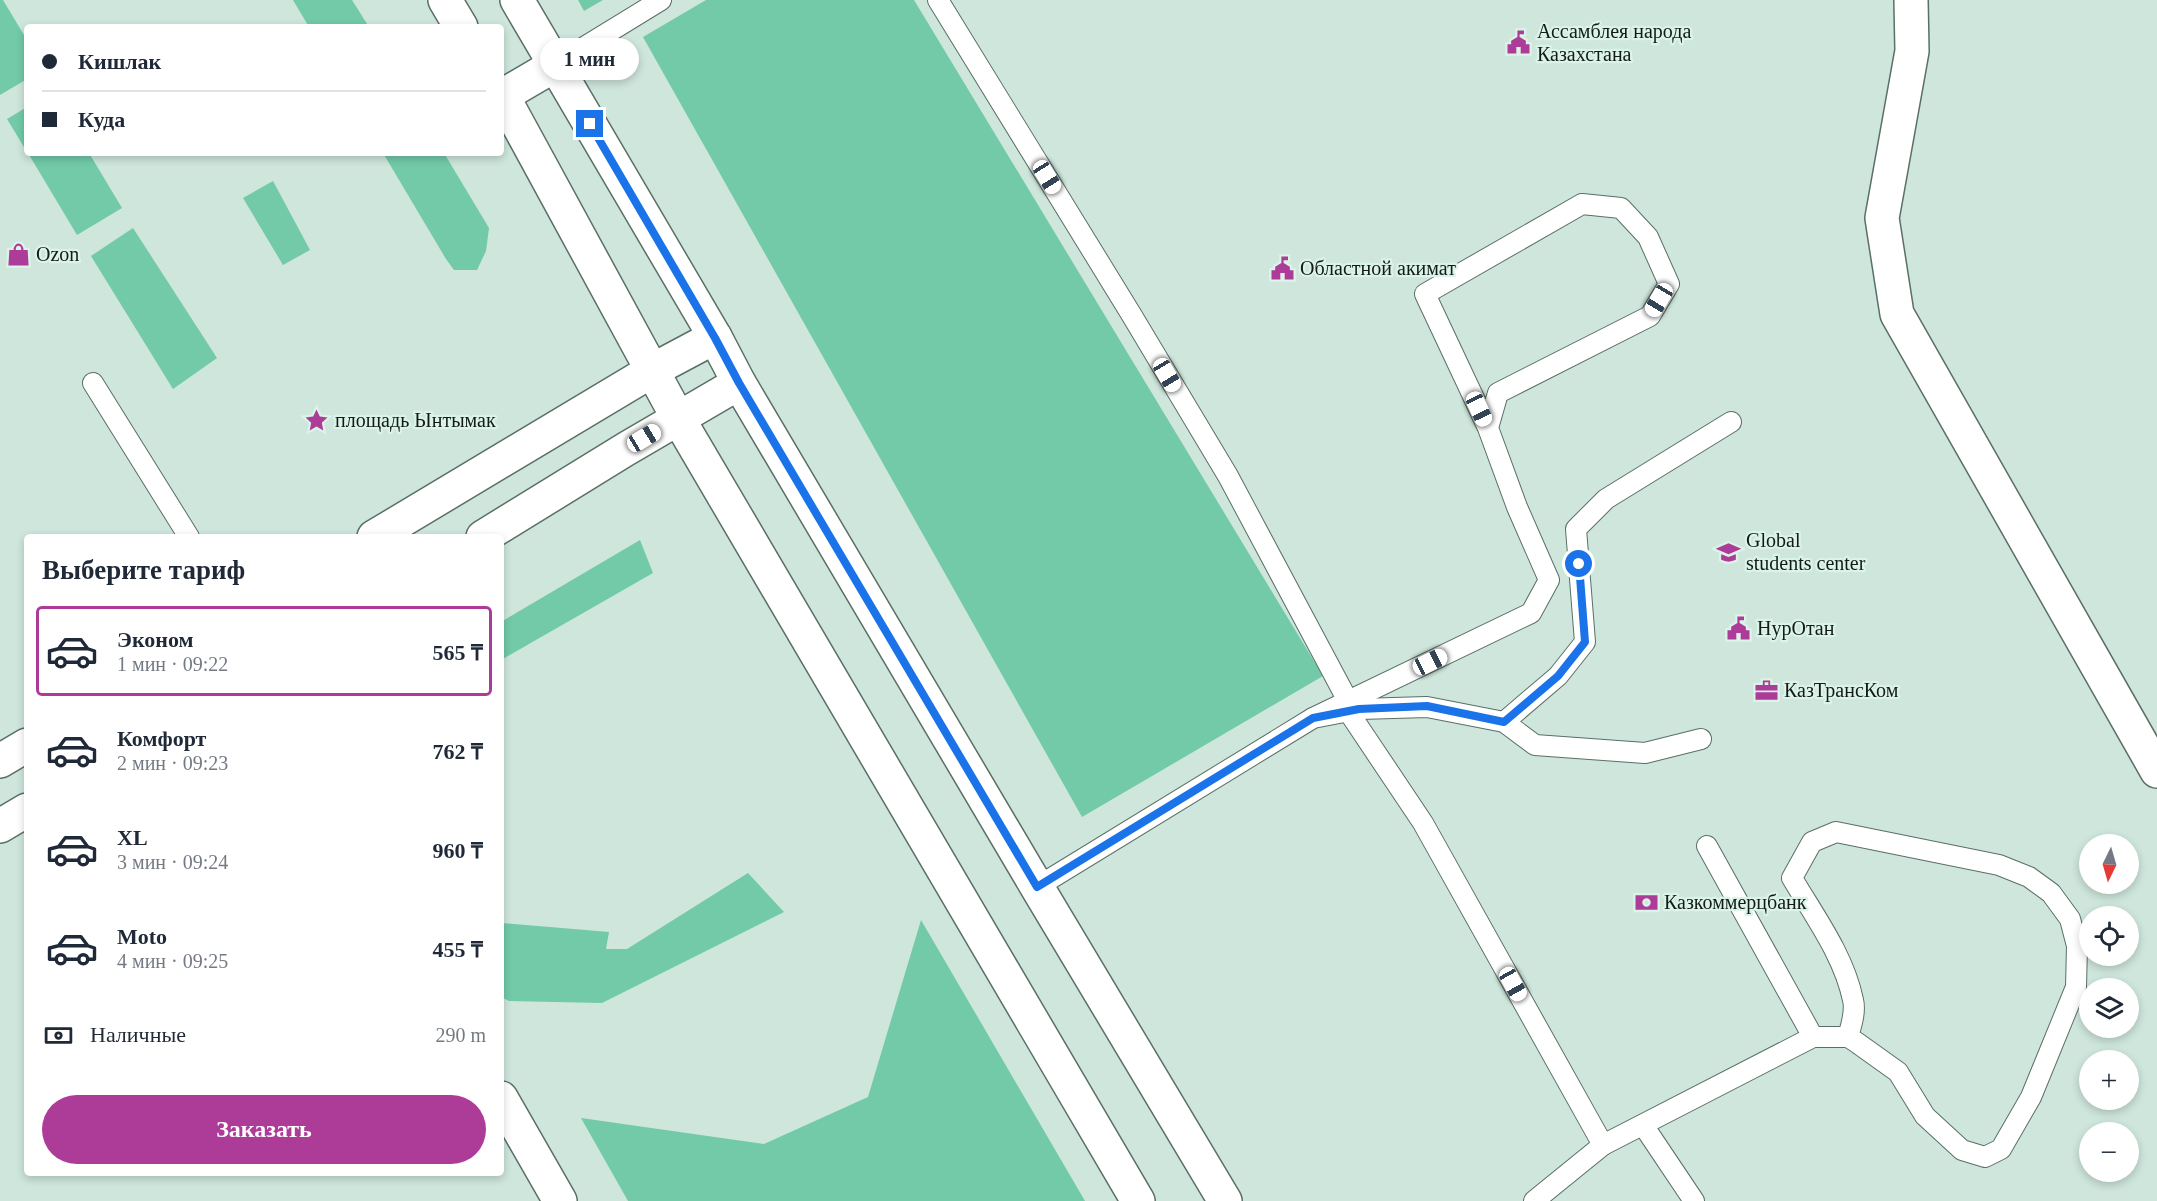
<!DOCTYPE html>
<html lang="ru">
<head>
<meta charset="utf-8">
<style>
	:root { --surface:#fff; --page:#f6f6f7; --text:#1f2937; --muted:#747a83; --line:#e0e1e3; --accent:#ad3c98 }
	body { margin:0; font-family:Georgia,serif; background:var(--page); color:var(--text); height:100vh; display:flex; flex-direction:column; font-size:22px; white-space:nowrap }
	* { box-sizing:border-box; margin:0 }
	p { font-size:20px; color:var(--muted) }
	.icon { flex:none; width:33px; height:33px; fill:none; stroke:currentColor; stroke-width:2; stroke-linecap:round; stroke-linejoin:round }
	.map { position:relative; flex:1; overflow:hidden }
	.side { position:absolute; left:24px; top:534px; width:480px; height:642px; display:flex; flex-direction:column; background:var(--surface); border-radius:6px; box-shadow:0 3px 9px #0003 }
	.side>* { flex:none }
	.hud { position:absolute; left:24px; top:24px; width:480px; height:132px; border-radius:6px; box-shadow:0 3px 9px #0003; display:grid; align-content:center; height:132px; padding:0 18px; background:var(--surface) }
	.needle { width:39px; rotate:185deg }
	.controls { position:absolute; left:2079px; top:834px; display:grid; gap:12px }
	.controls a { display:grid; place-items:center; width:60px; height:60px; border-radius:50%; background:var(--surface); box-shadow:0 3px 9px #0003; font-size:30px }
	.end { position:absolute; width:27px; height:27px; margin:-14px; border:8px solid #1a73e8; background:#fff; box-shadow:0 0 0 3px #fff }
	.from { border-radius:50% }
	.bubble { position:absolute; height:42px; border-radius:21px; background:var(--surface); box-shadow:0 3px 9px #0003; font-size:20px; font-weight:700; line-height:42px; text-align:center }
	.car { position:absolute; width:18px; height:36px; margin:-18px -9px; border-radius:8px; box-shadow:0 0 4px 2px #0007; background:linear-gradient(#fff 24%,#345 0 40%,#fff 0 76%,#345 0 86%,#fff 0) }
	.hud b { display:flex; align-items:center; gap:21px; height:57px; font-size:22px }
	.hud b+b { border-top:2px solid var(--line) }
	.hud i { width:15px; height:15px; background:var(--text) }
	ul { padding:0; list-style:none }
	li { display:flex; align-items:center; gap:18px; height:90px; margin:0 12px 9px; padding:0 6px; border:3px solid transparent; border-radius:6px }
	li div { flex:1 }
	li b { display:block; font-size:22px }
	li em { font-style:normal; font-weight:700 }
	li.current { border-color:var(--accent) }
	li>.icon { width:54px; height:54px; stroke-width:1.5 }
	h2 { padding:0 18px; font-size:27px; line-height:72px }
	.pay { display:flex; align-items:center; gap:15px; height:66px; padding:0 18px; font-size:22px }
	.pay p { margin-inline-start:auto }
	.cta { display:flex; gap:12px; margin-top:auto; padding:12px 18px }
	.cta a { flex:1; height:69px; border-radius:36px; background:var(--accent); color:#fff; font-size:24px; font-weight:700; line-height:69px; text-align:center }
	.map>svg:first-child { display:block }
	.green { fill:#72caa9 }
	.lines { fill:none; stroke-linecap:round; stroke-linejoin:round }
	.service-casing { stroke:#5a6f66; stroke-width:22 }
	.minor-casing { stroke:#5a6f66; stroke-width:36 }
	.secondary-casing { stroke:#5a6f66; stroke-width:36 }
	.service { stroke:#fff; stroke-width:20 }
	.minor { stroke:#fff; stroke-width:33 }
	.secondary { stroke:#fff; stroke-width:33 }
	.route { stroke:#1a73e8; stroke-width:8 }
	.labels { text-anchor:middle; stroke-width:4.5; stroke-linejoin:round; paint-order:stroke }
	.poi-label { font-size:20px; fill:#131b18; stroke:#dbf3e8; text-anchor:start }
</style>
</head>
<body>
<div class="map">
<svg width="2157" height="1201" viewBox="0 0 2157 1201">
	<rect width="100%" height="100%" fill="#cee6db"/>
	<g class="green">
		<polygon points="0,0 3,0 27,40 27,79 0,95"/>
		<polygon points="293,0 352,0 369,27 309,27"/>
		<polygon points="578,0 603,0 584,11"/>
		<polygon points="706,0 914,0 1323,676 1082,817 643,37"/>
		<polygon points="27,107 27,152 7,119"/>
		<polygon points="28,153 89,153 122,208 77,235"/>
		<polygon points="383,153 444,153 489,228 486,251 477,270 454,270 446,259"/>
		<polygon points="273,181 310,250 283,265 243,198"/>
		<polygon points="133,228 217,358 173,389 91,256"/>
		<polygon points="640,540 653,573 501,660 501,622"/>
		<polygon points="748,873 784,912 602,1003 509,1001 501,997 501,923 609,932 606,949 627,949"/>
		<polygon points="921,920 1085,1201 628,1201 581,1118 764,1144 868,1097"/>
	</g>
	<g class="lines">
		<defs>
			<g id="service">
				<polyline points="938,0 1131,314 1228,476 1348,701 1348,711 1423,823 1603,1145 1534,1201"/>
				<polyline points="555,65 661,0"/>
				<polyline points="93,383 189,537"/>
				<polyline points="1313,718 1531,613 1549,580 1517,507 1488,428 1498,393 1650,316 1669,284 1648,237 1621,208 1582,204 1425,294 1488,428"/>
				<polyline points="1504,722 1558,676 1585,642 1576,529 1606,499 1731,422"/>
				<polyline points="1037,887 1313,718 1360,709 1427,707 1504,722 1535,745 1645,753 1701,739"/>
				<path d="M 1813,1037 L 1848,1037 L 1856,1042 L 1898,1072 L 1925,1116 L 1962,1150 L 1985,1157 L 2001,1149 L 2031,1097 L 2076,987 L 2077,946 L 2070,919 L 2051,893 L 2029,877 L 1999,865 L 1836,832 L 1812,842 L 1792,878 C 1815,917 1844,956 1853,1000 C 1856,1012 1851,1026 1848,1037"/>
				<polyline points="1643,1125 1694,1201"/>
				<polyline points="1603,1145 1813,1037 1707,846"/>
			</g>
			<g id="minor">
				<polyline points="1911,0 1912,51 1882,218 1897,314 2157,771"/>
				<polyline points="501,1098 560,1201"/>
			</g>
			<g id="secondary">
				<polyline points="445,0 461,27"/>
				<polyline points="517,0 715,337 739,383 1037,887 1225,1201"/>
				<polyline points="501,93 678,418 1138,1201"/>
				<polyline points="502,96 555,65"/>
				<polyline points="374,537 653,370 715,337"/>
				<polyline points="483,537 626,449 739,383"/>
				<polyline points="0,761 27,745"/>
				<polyline points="0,826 27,810"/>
			</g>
		</defs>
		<use href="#service" class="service-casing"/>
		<use href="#minor" class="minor-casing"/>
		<use href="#secondary" class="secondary-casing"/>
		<use href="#service" class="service"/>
		<use href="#minor" class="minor"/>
		<use href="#secondary" class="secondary"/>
	</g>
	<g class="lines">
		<polyline class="route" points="590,124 715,338 739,383 1037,887 1313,718 1359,709 1427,706 1504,722 1558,676 1585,642 1579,564"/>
	</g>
	<defs>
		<symbol id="civic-bare" viewBox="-9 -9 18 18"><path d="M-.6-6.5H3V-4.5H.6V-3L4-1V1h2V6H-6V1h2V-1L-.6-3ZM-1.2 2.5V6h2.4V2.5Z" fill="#ad3c98" stroke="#dbf3e8" stroke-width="2.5" paint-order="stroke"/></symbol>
		<symbol id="shop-bare" viewBox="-9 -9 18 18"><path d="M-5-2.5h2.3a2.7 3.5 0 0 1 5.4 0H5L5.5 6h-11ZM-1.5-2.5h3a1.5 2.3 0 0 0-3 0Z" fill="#ad3c98" stroke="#dbf3e8" stroke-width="2.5" paint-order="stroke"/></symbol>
		<symbol id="sight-bare" viewBox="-9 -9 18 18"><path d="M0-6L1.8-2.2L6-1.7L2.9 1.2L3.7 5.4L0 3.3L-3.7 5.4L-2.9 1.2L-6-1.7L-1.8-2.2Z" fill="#ad3c98" stroke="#dbf3e8" stroke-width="2.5" paint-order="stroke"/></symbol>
		<symbol id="school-bare" viewBox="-9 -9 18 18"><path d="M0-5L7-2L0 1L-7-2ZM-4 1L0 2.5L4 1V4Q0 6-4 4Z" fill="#ad3c98" stroke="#dbf3e8" stroke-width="2.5" paint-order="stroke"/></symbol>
		<symbol id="office-bare" viewBox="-9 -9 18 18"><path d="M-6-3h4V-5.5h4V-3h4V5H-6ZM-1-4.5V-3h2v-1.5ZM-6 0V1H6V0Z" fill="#ad3c98" stroke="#dbf3e8" stroke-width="2.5" paint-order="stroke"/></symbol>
		<symbol id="bank-bare" viewBox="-9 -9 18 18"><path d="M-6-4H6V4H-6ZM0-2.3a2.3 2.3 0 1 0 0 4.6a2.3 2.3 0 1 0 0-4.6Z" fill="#ad3c98" stroke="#dbf3e8" stroke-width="2.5" paint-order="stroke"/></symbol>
	</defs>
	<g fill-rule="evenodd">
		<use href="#civic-bare" x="1502" y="26" width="33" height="33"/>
		<use href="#shop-bare" x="2" y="238" width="33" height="33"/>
		<use href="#civic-bare" x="1266" y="252" width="33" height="33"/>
		<use href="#sight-bare" x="300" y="404" width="33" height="33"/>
		<use href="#school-bare" x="1712" y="536" width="33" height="33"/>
		<use href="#civic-bare" x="1722" y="612" width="33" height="33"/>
		<use href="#office-bare" x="1750" y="674" width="33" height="33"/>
		<use href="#bank-bare" x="1630" y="886" width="33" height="33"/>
	</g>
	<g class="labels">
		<g class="poi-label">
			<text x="1537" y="38">Ассамблея народа<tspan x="1537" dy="23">Казахстана</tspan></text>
			<text x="36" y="261">Ozon</text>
			<text x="1300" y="275">Областной акимат</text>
			<text x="335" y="427">площадь Ынтымак</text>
			<text x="1746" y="547">Global<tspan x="1746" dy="23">students center</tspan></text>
			<text x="1757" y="635">НурОтан</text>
			<text x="1784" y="697">КазТрансКом</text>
			<text x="1664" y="909">Казкоммерцбанк</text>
		</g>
	</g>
</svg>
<div class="controls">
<a><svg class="needle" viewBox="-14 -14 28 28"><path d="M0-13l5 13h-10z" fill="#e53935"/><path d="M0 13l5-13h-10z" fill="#747a83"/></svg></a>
<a><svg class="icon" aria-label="locate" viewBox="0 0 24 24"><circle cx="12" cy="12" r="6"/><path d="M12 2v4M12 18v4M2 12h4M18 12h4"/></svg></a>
<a><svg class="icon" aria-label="layers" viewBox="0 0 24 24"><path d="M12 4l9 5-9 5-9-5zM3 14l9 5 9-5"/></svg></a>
<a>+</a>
<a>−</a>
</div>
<i class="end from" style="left:1579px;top:564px"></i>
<i class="end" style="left:590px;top:124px"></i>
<div class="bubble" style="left:540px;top:38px;width:99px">1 мин</div>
<i class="car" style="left:1047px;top:177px;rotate:148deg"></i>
<i class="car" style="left:1659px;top:300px;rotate:211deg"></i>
<i class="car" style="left:1167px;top:375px;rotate:149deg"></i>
<i class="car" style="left:1479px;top:409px;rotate:155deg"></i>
<i class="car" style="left:644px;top:438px;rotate:59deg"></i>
<i class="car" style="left:1430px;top:662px;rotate:64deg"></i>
<i class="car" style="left:1513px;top:984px;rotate:151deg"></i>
<div class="hud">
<b><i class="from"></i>Кишлак</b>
<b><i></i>Куда</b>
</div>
<section class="side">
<h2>Выберите тариф</h2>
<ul>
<li class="current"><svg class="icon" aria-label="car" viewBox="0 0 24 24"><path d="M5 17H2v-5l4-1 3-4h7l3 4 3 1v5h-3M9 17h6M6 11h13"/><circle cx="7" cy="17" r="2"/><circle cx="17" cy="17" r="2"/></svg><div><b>Эконом</b><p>1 мин · 09:22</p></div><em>565 ₸</em></li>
<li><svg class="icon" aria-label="car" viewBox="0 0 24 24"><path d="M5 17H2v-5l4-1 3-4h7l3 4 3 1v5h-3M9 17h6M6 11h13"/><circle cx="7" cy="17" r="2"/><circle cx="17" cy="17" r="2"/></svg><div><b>Комфорт</b><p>2 мин · 09:23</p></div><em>762 ₸</em></li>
<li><svg class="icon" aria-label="car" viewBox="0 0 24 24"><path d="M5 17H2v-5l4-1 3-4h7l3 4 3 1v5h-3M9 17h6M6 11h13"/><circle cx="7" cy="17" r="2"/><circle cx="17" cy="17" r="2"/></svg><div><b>XL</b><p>3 мин · 09:24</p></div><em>960 ₸</em></li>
<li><svg class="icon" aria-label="car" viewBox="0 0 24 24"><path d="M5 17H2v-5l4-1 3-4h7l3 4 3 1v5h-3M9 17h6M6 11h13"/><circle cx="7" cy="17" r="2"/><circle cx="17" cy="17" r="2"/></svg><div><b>Moto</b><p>4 мин · 09:25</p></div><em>455 ₸</em></li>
</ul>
<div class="pay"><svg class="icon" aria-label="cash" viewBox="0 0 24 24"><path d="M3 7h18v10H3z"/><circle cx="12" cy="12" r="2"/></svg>Наличные<p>290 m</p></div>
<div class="cta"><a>Заказать</a></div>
</section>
</div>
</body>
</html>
